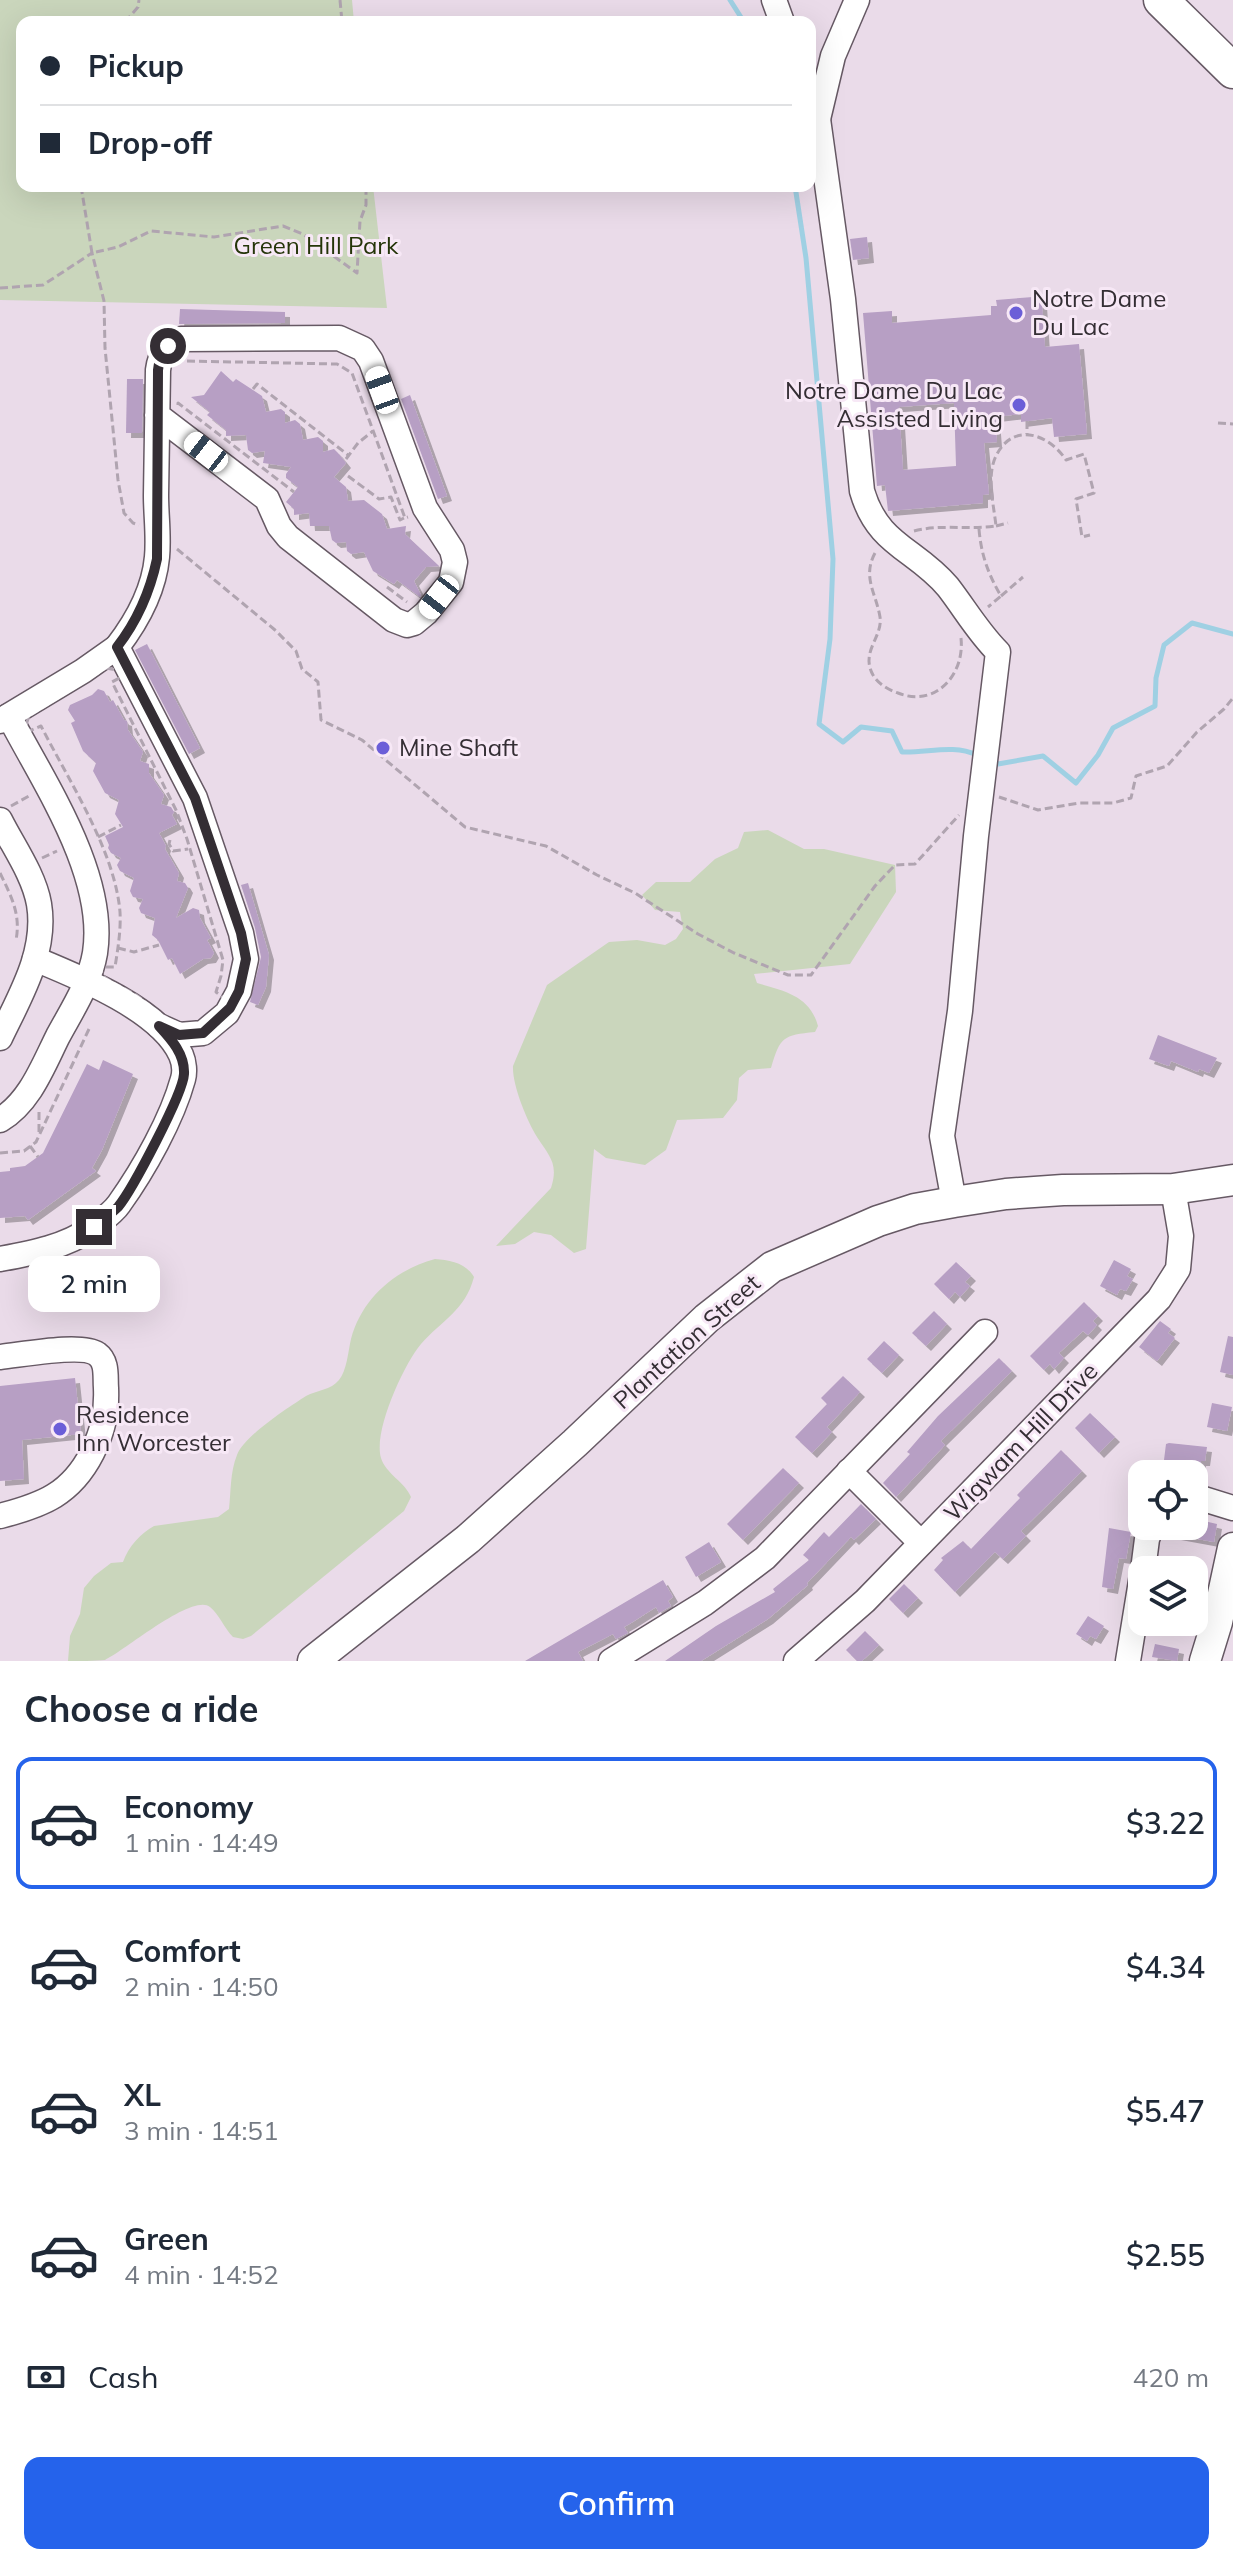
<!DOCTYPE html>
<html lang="en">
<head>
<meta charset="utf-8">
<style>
	:root { --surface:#fff; --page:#f2f2f3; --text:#1f2937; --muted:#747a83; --line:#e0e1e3; --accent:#2563eb }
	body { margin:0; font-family:Mulish,sans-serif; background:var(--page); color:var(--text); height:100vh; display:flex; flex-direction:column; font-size:30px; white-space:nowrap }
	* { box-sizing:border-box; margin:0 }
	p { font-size:26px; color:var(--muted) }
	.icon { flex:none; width:44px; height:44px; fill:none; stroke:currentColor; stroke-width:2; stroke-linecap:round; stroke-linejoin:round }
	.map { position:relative; height:1661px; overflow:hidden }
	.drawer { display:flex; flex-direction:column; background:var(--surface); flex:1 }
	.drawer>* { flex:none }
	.banner { position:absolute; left:16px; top:16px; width:800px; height:176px; border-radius:16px; box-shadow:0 8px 32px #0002; display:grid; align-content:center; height:176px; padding:0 24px; background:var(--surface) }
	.tools { position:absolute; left:1128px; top:1460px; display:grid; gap:16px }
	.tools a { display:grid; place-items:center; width:80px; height:80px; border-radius:16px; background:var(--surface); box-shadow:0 8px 32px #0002; font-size:40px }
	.end { position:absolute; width:36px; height:36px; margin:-18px; border:10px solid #342e34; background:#fff; box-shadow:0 0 0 4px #fff }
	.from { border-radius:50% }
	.bubble { position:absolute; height:56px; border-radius:16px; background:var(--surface); box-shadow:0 8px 32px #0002; font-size:26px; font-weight:600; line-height:56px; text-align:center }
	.car { position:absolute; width:24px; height:48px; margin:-24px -12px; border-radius:10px; box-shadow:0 0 6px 2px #0007; background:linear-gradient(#fff 24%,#345 0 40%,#fff 0 76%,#345 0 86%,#fff 0) }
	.banner b { display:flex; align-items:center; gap:28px; height:76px; font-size:30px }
	.banner b+b { border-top:2px solid var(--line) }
	.banner i { width:20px; height:20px; background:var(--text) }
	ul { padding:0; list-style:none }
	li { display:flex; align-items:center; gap:24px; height:132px; margin:0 16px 12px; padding:0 8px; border:4px solid transparent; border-radius:16px }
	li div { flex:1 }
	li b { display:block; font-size:30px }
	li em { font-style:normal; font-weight:600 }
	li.selected { border-color:var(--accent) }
	li>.icon { width:72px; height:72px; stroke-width:1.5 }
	h2 { padding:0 24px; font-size:36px; line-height:96px }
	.pay { display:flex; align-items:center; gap:20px; height:88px; padding:0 24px; font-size:30px }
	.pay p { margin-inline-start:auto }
	.cta { display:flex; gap:16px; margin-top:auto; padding:16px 24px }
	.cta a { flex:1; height:92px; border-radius:16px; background:var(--accent); color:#fff; font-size:32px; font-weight:600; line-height:92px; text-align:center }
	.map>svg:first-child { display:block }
	.green { fill:#cad6bc }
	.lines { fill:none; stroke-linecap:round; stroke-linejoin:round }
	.stream { stroke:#9fd0e3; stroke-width:5 }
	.building { fill:#b79fc4; fill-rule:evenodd; filter:url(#shadow) }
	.minor-casing { stroke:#665964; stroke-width:27 }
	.major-casing { stroke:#665964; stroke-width:33 }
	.highway-casing { stroke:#665964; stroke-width:37 }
	.path { stroke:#b0a4b0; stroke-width:3; stroke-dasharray:8 4; stroke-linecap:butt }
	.minor { stroke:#fff; stroke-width:24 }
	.major { stroke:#fff; stroke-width:30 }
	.highway { stroke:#fff; stroke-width:34 }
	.route { stroke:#342e34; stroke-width:10 }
	.poi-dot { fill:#6b5ed8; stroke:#f7e8f6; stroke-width:3 }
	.labels { text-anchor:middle; stroke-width:6; stroke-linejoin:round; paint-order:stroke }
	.park-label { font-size:24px; fill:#253509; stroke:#f7e8f6 }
	.poi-label { font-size:24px; fill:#342e34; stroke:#f7e8f6; text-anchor:start }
	.street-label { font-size:24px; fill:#342e34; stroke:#f7e8f6 }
</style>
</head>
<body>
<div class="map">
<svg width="1233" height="1661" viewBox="0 0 1233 1661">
	<defs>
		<filter id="shadow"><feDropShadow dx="5" dy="5" stdDeviation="0" flood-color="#0004"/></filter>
	</defs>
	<rect width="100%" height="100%" fill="#eadbe9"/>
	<g class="green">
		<polygon points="0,0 352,0 354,22 22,22 22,186 373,186 387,308 0,300"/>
		<path d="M 768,830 L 804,849 L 824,849 L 895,865 L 896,892 L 850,964 L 754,974 L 757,983 C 785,991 810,996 818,1026 L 815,1032 C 783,1035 780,1037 771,1068 L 748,1070 L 739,1078 L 737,1100 L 723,1118 L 677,1120 L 666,1150 L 645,1165 L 606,1158 L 594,1149 L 586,1249 L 574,1253 L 551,1235 L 534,1232 L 515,1244 L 496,1246 L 551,1188 C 559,1163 549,1156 537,1137 C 527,1121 512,1085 513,1066 L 547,985 L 609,942 L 637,940 L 665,945 L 676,939 L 683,929 L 680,912 L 655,910 L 642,895 L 656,882 L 690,882 L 715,859 L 738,848 L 744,832 Z"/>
		<path d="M 435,1259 C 450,1260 466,1263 474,1277 C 465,1311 442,1320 421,1344 C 404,1364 373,1431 381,1458 C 386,1474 405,1482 411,1497 L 404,1511 L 251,1636 L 243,1639 L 233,1637 C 224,1628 219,1614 210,1607 C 192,1593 123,1652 105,1660 C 96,1661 78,1661 68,1661 L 70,1636 L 80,1614 L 84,1588 L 94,1576 L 111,1563 L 123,1562 C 128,1547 141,1533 154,1526 L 218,1517 L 229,1509 C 231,1492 230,1472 237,1455 C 244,1436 289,1407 306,1396 C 317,1390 331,1390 339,1380 C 347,1370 348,1352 351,1339 C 362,1298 395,1270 435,1259 Z"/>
	</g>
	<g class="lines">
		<g class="stream">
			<polyline points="730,0 744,22"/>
			<path d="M 795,186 L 806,258 L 833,559 L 830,639 L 819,724 L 843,742 L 861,727 L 892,731 L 902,752 C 928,753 953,744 977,755"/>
			<polyline points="994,762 998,764 1043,756 1076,783 1098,755 1113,728 1155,706 1156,678 1164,645 1192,623 1233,634"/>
		</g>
	</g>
	<g class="building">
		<polygon points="867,237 869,258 853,260 850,239"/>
		<path d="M 1033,297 L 1034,303 L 1042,302 L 1045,347 L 1079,344 L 1087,434 L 1054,437 L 1052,418 L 1021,422 L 1021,414 L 995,417 L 997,442 L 984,443 L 989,494 L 983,495 L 983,503 L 888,511 L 885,485 L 877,486 L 863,313 L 892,311 L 892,323 L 991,315 L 991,306 L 997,306 L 996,300 ZM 954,403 L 956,466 L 903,470 L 899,407 Z"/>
		<polygon points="180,309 285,312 285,323 179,324"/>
		<polygon points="221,371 233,382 236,379 262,396 266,412 281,409 285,412 285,423 295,420 300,424 303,440 318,437 323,441 323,452 334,449 338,453 346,463 334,477 346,487 348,501 364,500 382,514 387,529 406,526 405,534 439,566 426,567 414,581 421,595 420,597 397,580 394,584 373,571 364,552 351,554 347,551 346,542 336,543 332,540 329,526 310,526 309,513 294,515 294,509 286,502 298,487 286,478 286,474 291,467 263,463 265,451 252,453 248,450 246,435 226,436 226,430 207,415 210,412 191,397 204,395"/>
		<polygon points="127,379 143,379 142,433 126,433"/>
		<polygon points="410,395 447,496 438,499 401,399"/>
		<polygon points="147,644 200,748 189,754 135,650"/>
		<polygon points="98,689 104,691 110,702 113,700 124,720 127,721 128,730 143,752 140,761 149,764 149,773 164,795 161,804 171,807 174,812 172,815 177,824 159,833 166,846 165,849 179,873 177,881 185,883 188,888 176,918 193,908 199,910 200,918 211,938 207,940 214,953 211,958 203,959 180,974 172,958 168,960 158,940 152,935 155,918 141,913 139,908 143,899 133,897 130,891 134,878 120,871 117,865 121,858 111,853 108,848 109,845 105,836 123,827 115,814 119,800 105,793 93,771 96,763 83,751 71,723 75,721 68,710 70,705 92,695"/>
		<polygon points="248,883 269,955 266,987 258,1005 250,1002 261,957 255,928 241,885"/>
		<polygon points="1158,1035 1217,1058 1209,1073 1199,1069 1198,1072 1171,1061 1169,1066 1149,1059"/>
		<polygon points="103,1060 133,1074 102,1150 92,1168 96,1171 28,1220 25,1216 0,1218 0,1172 10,1171 10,1168 25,1166 43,1153 87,1064 99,1070"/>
		<polygon points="1114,1260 1131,1269 1127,1276 1133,1279 1126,1291 1120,1289 1117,1295 1100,1286"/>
		<polygon points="956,1262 971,1276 965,1282 970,1286 960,1297 955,1292 949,1299 934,1284"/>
		<polygon points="1084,1302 1098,1316 1093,1321 1097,1325 1088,1335 1083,1331 1059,1353 1064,1358 1054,1369 1050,1364 1044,1370 1030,1356"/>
		<polygon points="934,1311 947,1324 926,1346 912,1333"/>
		<polygon points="1160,1321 1171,1329 1168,1333 1175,1338 1157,1361 1139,1347"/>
		<polygon points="1228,1336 1233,1337 1233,1375 1220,1372"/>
		<polygon points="884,1341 899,1355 882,1373 867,1359"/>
		<polygon points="999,1358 1012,1371 941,1441 945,1445 896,1497 883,1483 910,1454 907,1452 938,1416"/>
		<polygon points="843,1376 860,1392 827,1427 832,1432 812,1453 795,1437 827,1404 821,1398"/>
		<polygon points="75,1378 81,1434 22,1440 24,1479 0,1481 0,1386"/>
		<polygon points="1212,1403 1232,1407 1227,1431 1207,1427"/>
		<polygon points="1090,1413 1115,1437 1099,1453 1075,1428"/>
		<polygon points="1169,1443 1207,1447 1205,1461 1201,1461 1199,1473 1163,1468 1166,1444"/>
		<polygon points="1061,1450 1082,1471 1021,1531 1026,1536 1003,1559 995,1552 955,1592 934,1570 943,1560 941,1558 963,1541 971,1549 1020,1498 1017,1495"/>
		<polygon points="783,1468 799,1483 743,1540 727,1524"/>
		<polygon points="861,1504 876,1519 854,1540 851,1537 807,1583 808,1585 768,1619 701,1661 665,1661 716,1626 775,1592 773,1589 809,1560 803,1555 824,1532 829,1537"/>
		<polygon points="1204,1521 1217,1524 1214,1542 1165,1533 1167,1526 1194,1526 1194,1522 1204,1524"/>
		<polygon points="1109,1528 1131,1532 1126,1559 1119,1558 1113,1589 1102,1587"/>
		<polygon points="709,1542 721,1562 696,1577 685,1557"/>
		<polygon points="663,1580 673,1597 668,1601 671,1606 659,1613 656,1607 631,1623 624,1627 628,1633 616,1639 613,1634 578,1652 583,1661 525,1661"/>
		<polygon points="904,1584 918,1598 903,1613 889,1599"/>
		<polygon points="1088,1616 1104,1626 1096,1639 1090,1636 1087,1641 1076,1634"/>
		<polygon points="865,1631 879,1645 862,1661 857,1661 846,1650"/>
		<polygon points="1155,1644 1179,1649 1177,1661 1152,1657"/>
	</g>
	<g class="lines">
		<defs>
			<g id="minor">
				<polyline points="774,0 782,22"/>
				<polyline points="810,101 818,119 833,56 857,0"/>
				<path d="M 818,119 L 843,299 L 862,491 C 878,546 915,548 948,587 C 965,609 978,632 998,652 L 976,836 L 960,1011 L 942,1136 L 954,1202"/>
				<path d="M 117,647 C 137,621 154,590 157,557 C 159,536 156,516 156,495 C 157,454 157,412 158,370 C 160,354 166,347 181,339 L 339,338 L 363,349 L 371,361 L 425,508 L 452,550 L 455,562 L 451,582 L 426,613 L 414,623 L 407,625 L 394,620 L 288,537 L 279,526 L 267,499 L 157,415"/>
				<polyline points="0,721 83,671 117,647 195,798 241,933 246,959 239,991 227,1013 203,1033 179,1035 159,1026"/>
				<path d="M 0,820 C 13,846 34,875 39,904 C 47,952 20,996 0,1038"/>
				<path d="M 0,1120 C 30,1102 43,1066 58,1036 C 72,1010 90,983 95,953 C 107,875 44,783 9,716"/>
				<path d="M 0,1259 C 32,1253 65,1247 92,1228 C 101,1221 113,1213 119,1204 C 144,1169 172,1119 183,1079 C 185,1072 184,1062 181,1055 C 161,1010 79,977 35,959"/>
				<path d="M 0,1357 C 21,1355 81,1343 97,1354 C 108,1362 105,1377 106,1388 C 107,1413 103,1431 92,1453 C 71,1494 43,1505 0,1516"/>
				<polyline points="849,1471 921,1543"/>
				<polyline points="1194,1496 1233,1508"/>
				<polyline points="1143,1570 1147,1539 1152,1526"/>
				<polyline points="611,1661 705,1603 765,1558 985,1332"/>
				<polyline points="796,1661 865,1601 1159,1299 1178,1269 1181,1236 1173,1189"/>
				<polyline points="1128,1661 1142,1575"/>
			</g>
			<g id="major">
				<polyline points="313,1661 468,1539 575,1443 707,1318 772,1267 878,1221 915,1209 954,1202 1006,1194 1063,1190 1173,1189 1233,1180"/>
				<polyline points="1205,1661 1217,1622 1233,1548"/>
			</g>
			<polyline id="highway" points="1161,0 1233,71"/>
		</defs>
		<use href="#minor" class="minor-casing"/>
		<use href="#major" class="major-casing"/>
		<use href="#highway" class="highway-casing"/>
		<g class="path">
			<polyline points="340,0 342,22"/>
			<polyline points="125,22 138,7 139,0"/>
			<polyline points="81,186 92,253 118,247 151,231 214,237 283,226 303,234 357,273 360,221 366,205 366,186"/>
			<polyline points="0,288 43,285 92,253 104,301 105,348 118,480 124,513 133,523 139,525"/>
			<polyline points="187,361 337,364 352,373 405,518 408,517"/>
			<polyline points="253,389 257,384 348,455"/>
			<polyline points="178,405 178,403 294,492"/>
			<polyline points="1027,421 1027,434"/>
			<polyline points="1218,423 1233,424"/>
			<polyline points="346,459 358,443 373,431"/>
			<polyline points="348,476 379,499 391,497 400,520 404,518"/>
			<polyline points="996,526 1008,523"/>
			<path d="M 979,529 C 981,554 988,574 1001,596 L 988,607"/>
			<path d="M 914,531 C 941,524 968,530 996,526 C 994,506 986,476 996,456 C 1013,421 1049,434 1066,460 L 1084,454 L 1094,493 L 1076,499 L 1082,537 L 1090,535"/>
			<polyline points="177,549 275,630 296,651 302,669 318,682 321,720 362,740 465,827 546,846 597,875 635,893 698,934 734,953 788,975 811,975 875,886 895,865 915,864 959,815"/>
			<path d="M 875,553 C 862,577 876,593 880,617 C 883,637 860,652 873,675 C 878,684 889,690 898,693 C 935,708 965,675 961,638"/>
			<polyline points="387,587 407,602"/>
			<polyline points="1001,596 1023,577"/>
			<path d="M 106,668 L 117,670 L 123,676 L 112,682 L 176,810 L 187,839 L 223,960 L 221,976 L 216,992 L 226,1000 C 222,1007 216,1013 209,1018 C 181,1038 159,1011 136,995 C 125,988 113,984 103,976 L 100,967 L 115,967 C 118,948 121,930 120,912 C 115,851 69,781 41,726 L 29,731 L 26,725 L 29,716 Z"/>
			<polyline points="999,797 1038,810 1079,803 1113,803 1131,798 1136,776 1167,766 1197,732 1224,709 1233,698"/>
			<polyline points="11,806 29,796"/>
			<polyline points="98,837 121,825"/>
			<polyline points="170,840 169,844 173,851 188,849"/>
			<polyline points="42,858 57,851"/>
			<path d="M 0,873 C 11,896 21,914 16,940"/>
			<polyline points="118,948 134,952 159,945"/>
			<polyline points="39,1132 39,1112"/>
			<polyline points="30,1146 38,1157"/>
			<polyline points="0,1153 24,1151 36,1142 89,1029"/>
		</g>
		<use href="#minor" class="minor"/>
		<use href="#major" class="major"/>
		<use href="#highway" class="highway"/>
	</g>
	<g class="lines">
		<path class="route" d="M 94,1227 C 102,1220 111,1214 118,1207 C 132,1190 183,1094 184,1074 C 185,1054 171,1039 159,1026 L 179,1035 L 203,1033 L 230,1008 L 239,991 L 246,959 L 241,933 L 195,798 L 117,647 C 138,620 150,592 157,559 L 158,370 L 160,357 L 168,346"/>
	</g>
	<g class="poi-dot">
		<circle cx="1016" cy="313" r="8"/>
		<circle cx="1019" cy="405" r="8"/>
		<circle cx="383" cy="748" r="8"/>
		<circle cx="60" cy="1429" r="8"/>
	</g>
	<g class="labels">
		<g class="park-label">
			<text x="316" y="254">Green Hill Park</text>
		</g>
		<g class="poi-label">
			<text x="1032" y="307">Notre Dame<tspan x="1032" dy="28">Du Lac</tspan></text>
			<text x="1003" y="399" text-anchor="end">Notre Dame Du Lac<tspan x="1003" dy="28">Assisted Living</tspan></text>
			<text x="399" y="756">Mine Shaft</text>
			<text x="76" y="1423">Residence<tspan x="76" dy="28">Inn Worcester</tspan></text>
		</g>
		<g class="street-label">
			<text transform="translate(687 1342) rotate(-42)" y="8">Plantation Street</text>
			<text transform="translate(1021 1442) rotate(-46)" y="8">Wigwam Hill Drive</text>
		</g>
	</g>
</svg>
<div class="tools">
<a><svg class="icon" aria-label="locate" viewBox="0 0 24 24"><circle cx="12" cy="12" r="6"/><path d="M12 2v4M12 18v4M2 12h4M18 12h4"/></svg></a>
<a><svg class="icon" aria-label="layers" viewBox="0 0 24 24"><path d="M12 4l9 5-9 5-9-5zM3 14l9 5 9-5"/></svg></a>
</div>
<i class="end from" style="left:168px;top:346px"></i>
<i class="end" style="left:94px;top:1227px"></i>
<div class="bubble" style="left:28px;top:1256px;width:132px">2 min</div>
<i class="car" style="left:382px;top:390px;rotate:340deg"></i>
<i class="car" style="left:206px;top:452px;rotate:308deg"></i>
<i class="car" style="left:439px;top:597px;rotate:218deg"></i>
<div class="banner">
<b><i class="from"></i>Pickup</b>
<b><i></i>Drop-off</b>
</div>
</div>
<section class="drawer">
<h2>Choose a ride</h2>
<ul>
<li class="selected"><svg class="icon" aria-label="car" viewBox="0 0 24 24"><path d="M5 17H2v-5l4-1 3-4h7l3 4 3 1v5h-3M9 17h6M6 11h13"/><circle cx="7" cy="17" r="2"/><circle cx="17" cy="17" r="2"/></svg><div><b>Economy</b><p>1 min · 14:49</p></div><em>$3.22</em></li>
<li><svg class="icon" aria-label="car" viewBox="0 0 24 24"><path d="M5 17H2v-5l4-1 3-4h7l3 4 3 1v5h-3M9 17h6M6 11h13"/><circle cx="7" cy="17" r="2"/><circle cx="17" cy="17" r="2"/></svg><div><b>Comfort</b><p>2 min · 14:50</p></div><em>$4.34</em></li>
<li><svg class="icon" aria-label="car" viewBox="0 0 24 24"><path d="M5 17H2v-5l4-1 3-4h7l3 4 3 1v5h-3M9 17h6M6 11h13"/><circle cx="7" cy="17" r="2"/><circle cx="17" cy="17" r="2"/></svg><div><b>XL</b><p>3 min · 14:51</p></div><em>$5.47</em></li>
<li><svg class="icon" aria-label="car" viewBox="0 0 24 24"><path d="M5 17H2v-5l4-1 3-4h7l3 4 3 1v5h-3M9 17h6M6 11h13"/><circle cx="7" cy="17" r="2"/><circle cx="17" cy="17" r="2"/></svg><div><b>Green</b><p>4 min · 14:52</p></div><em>$2.55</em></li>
</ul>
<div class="pay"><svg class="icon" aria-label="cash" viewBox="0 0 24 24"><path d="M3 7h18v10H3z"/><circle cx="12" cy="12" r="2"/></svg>Cash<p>420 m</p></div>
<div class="cta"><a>Confirm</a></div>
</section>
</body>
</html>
